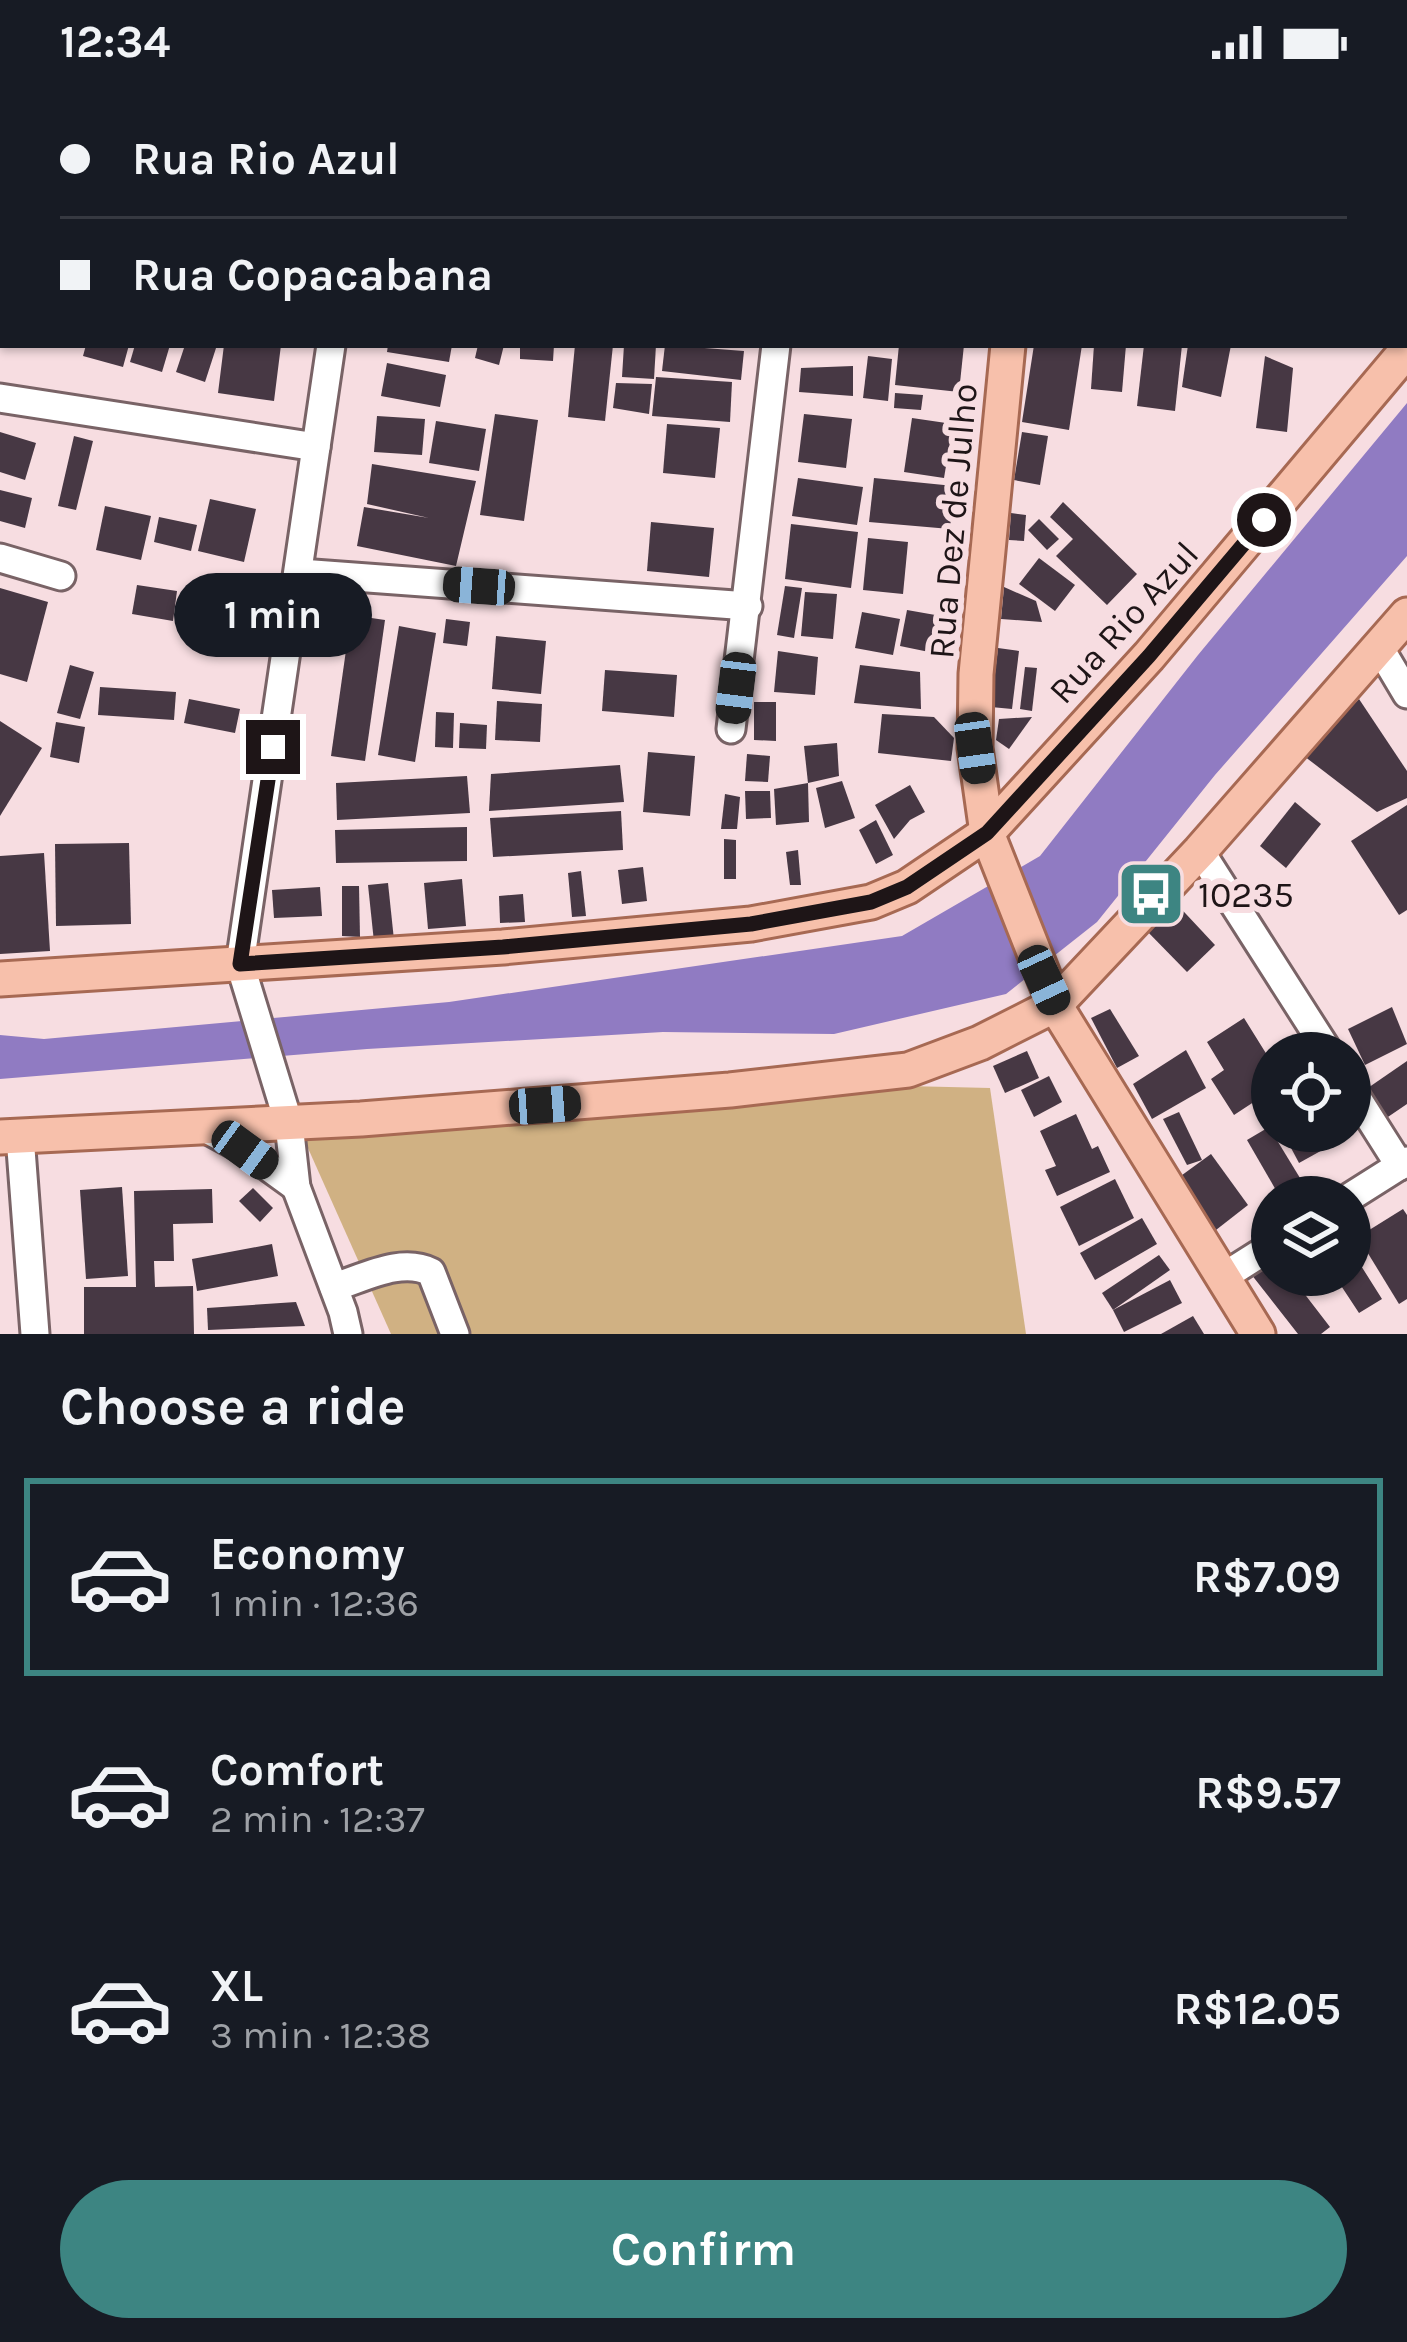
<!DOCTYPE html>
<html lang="en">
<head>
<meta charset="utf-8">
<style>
	:root { --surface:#171b24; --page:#20242c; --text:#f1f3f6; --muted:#9ea1a6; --line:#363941; --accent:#3d8582 }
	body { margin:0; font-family:Karla,sans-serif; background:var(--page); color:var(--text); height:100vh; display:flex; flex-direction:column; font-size:45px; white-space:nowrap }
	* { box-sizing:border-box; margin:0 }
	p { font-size:39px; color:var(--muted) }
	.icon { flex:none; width:66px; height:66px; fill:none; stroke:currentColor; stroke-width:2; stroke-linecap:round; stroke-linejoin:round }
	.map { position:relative; height:1250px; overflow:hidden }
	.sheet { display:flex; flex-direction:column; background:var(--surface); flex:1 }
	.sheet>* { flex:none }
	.hud { position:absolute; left:0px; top:0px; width:1407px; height:264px; box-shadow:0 3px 9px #0004; display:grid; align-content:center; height:264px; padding:0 60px; background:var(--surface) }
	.buttons { position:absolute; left:1251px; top:948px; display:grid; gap:24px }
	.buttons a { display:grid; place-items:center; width:120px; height:120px; border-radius:50%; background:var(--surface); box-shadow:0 3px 9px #0004; font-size:60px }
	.end { position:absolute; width:54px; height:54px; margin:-27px; border:15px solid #1e1517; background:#fff; box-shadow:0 0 0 6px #fff }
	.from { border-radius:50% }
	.bubble { position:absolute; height:84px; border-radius:42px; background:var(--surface); box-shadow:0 3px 9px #0004; font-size:39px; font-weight:700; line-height:84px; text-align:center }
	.car { position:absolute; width:36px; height:72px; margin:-36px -18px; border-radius:15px; box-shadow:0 0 9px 3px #0007; background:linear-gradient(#222 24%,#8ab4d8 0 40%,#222 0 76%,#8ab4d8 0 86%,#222 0) }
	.hud b { display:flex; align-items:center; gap:42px; height:114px; font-size:45px }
	.hud b+b { border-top:3px solid var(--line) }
	.hud i { width:30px; height:30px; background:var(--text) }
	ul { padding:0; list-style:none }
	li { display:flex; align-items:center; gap:36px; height:198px; margin:0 24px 18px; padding:0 36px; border:6px solid transparent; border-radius:0px }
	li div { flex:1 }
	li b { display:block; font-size:45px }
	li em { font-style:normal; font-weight:700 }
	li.current { border-color:var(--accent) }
	li>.icon { width:108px; height:108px; stroke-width:1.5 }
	h2 { padding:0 60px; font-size:54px; line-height:144px }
	.cta { display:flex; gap:24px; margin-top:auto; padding:24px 60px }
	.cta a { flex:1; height:138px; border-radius:72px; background:var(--accent); color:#fff; font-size:48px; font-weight:700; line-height:138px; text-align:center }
	.status { display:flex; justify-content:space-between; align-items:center; height:84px; padding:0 60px; background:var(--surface); direction:ltr }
	.status svg { height:33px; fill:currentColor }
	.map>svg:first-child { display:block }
	.green { fill:#d0b183 }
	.water { fill:#907bc2 }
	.building { fill:#473844 }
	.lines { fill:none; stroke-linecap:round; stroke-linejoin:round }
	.minor-casing { stroke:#796366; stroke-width:33 }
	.major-casing { stroke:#a76953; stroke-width:39 }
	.minor { stroke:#fff; stroke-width:27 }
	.major { stroke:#f7c0ab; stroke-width:33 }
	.route { stroke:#1e1517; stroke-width:15 }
	.labels { text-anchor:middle; stroke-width:12; stroke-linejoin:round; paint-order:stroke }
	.street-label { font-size:36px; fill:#1e1517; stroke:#f7dde1 }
	.poi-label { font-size:36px; fill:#1e1517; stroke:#f7dde1; text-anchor:start }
</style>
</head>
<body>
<div class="status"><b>12:34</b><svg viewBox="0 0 49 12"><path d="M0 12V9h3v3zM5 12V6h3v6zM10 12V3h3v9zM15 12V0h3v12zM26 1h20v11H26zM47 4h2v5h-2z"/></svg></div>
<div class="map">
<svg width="1407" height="1250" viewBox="0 0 1407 1250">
	<rect width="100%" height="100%" fill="#f7dde1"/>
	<polygon class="green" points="659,996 990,1004 1026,1250 391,1250 299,1044"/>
	<polygon class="water" points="1407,319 1407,472 1215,691 1097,838 1006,910 834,950 663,948 367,965 0,995 0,951 44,955 449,918 902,852 1040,772 1198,571"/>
	<g class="building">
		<polygon points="86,261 129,261 123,283 83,272"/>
		<polygon points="135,261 170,261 162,288 130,278"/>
		<polygon points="185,261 217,261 205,298 176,288"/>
		<polygon points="224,261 281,261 274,317 218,309"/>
		<polygon points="388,261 452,261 449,278 387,268"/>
		<polygon points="478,261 504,261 499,281 475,274"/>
		<polygon points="520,261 554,261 553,277 520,275"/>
		<polygon points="575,261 613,261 605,337 568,333"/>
		<polygon points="624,261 656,261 654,295 622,293"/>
		<polygon points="665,261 744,267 741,296 662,287"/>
		<polygon points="899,261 964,261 959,308 895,301"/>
		<polygon points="1034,261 1082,261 1069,346 1022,338"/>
		<polygon points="1094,261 1126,261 1122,308 1091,305"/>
		<polygon points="1144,261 1182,261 1175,327 1137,322"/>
		<polygon points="1188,261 1231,261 1221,313 1182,303"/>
		<polygon points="868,272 892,275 888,317 863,314"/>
		<polygon points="1265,272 1293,284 1287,348 1256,344"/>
		<polygon points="387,279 446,291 440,323 381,312"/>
		<polygon points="853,282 853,312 799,308 801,284"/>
		<polygon points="656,293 732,298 730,338 652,332"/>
		<polygon points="616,299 652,300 649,330 613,324"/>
		<polygon points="895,309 923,311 921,326 894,324"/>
		<polygon points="495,330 538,336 524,437 480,431"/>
		<polygon points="804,330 852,335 846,384 798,378"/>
		<polygon points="377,332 425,335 422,371 374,368"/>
		<polygon points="912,334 953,340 944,394 904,388"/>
		<polygon points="436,337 486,345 479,387 429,379"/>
		<polygon points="667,340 720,344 715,394 663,389"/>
		<polygon points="0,348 36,359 25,396 0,388"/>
		<polygon points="1022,348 1048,352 1040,401 1014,396"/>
		<polygon points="74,352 93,357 76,426 58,422"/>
		<polygon points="372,380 476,397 456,482 357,462 364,423 429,434 367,420"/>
		<polygon points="798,394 863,403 857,441 792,432"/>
		<polygon points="874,394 954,402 950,445 869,438"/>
		<polygon points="0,406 32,414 25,444 0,437"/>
		<polygon points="210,415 256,425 244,478 198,467"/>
		<polygon points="1063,418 1137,490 1107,521 1056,472 1073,455 1050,433"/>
		<polygon points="105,422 151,432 141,476 96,466"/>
		<polygon points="1011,429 1026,431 1024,457 1009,456"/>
		<polygon points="159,433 197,441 191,467 154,458"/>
		<polygon points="1039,435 1059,455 1047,466 1028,446"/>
		<polygon points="651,438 714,444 709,493 647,487"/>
		<polygon points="791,440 858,448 851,504 785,495"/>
		<polygon points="868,454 908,458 903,510 863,506"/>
		<polygon points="1039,474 1075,501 1055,527 1019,500"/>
		<polygon points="137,501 177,507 173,537 132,530"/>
		<polygon points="785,502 802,504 794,554 777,551"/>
		<polygon points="1004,503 1036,517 1042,538 1001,535"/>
		<polygon points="0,504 48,518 27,598 0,590"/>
		<polygon points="805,508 837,510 833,555 801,552"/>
		<polygon points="907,526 941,532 934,569 900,562"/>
		<polygon points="862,528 900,535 893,571 855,564"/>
		<polygon points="351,531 385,536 365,677 331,672"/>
		<polygon points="446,535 470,538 467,562 443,559"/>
		<polygon points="399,542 436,549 415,678 378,671"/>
		<polygon points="496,552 546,557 541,610 492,605"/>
		<polygon points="998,564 1019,567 1012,625 991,623"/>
		<polygon points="778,567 818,573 815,611 774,608"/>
		<polygon points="70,581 94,588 80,635 57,629"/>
		<polygon points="860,581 920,588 921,625 854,619"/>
		<polygon points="1025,583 1037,584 1032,627 1020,625"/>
		<polygon points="605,586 677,591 674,633 602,627"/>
		<polygon points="100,603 176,608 174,636 98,631"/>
		<polygon points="189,615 240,625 235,649 184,639"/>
		<polygon points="1359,615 1407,687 1407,714 1377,728 1304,672"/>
		<polygon points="497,617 542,620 540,658 495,656"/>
		<polygon points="754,618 776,618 776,657 754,656"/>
		<polygon points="436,628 454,629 453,664 435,663"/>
		<polygon points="882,630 934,633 954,654 951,677 878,669"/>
		<polygon points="1032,633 1009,665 996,656 999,635"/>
		<polygon points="0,637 42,664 0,732"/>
		<polygon points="56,638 85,643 79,679 50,673"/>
		<polygon points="460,639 487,641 486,665 459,664"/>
		<polygon points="837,659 839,692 808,699 804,662"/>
		<polygon points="648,668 695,672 690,732 643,728"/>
		<polygon points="747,670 770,672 768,698 745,697"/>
		<polygon points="620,681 624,718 489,727 491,690"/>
		<polygon points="467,692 470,729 337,736 336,699"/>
		<polygon points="842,697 855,734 825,744 816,704"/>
		<polygon points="808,699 809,738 776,741 774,705"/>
		<polygon points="910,701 925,728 910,736 894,755 875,721"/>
		<polygon points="745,707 770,707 771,734 746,735"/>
		<polygon points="725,710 740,713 737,745 721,745"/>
		<polygon points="1295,718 1321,740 1286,784 1260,762"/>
		<polygon points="1407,721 1407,826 1399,831 1351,757"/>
		<polygon points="621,727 623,766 493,773 490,734"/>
		<polygon points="876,736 893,771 876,780 859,746"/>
		<polygon points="467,743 467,777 336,779 335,746"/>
		<polygon points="724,755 736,756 736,795 724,795"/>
		<polygon points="129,759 131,840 56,842 55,760"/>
		<polygon points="798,766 801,801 790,801 786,768"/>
		<polygon points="44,769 50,867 0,870 0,772"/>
		<polygon points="643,783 647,817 622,820 618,786"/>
		<polygon points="581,787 586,832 572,833 568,789"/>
		<polygon points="462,795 466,842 428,845 424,799"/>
		<polygon points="388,799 394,856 374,858 368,801"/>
		<polygon points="342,802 359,802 360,853 342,852"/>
		<polygon points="320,803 322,832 274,834 272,806"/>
		<polygon points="523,810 525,838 500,839 499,812"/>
		<polygon points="1172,815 1215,861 1187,888 1143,843"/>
		<polygon points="1392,923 1407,960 1365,981 1348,945"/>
		<polygon points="1110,925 1139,972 1117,984 1091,934"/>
		<polygon points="1244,934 1272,979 1272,1006 1234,1031 1211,995 1224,986 1207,958"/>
		<polygon points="1186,966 1206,1004 1152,1035 1133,1000"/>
		<polygon points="1027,967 1039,994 1005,1009 993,982"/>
		<polygon points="1407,977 1407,1020 1382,1037 1362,1008"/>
		<polygon points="1049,992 1062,1018 1034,1033 1021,1006"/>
		<polygon points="1179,1028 1202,1076 1187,1081 1163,1035"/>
		<polygon points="1076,1030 1092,1065 1098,1062 1110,1088 1057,1112 1045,1086 1056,1082 1040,1047"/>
		<polygon points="1269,1043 1300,1094 1277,1108 1247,1056"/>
		<polygon points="1282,1047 1316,1047 1326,1064 1299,1079"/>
		<polygon points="1211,1070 1248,1121 1216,1146 1178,1094"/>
		<polygon points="1115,1095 1134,1134 1079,1162 1060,1123"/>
		<polygon points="122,1103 128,1192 86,1195 80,1106"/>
		<polygon points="253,1104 273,1124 260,1138 239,1117"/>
		<polygon points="212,1105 213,1139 173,1140 174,1177 154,1177 155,1203 193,1202 194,1250 84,1250 84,1203 136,1203 134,1107"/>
		<polygon points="1403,1125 1407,1131 1407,1215 1399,1220 1358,1153"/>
		<polygon points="1142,1134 1157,1160 1095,1196 1080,1169"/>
		<polygon points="272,1160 278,1192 197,1207 192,1175"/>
		<polygon points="1159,1171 1170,1186 1113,1226 1102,1209"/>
		<polygon points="1272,1174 1272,1191 1290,1191 1330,1243 1321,1250 1298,1250 1251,1190"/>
		<polygon points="1358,1177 1382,1215 1359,1229 1334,1191 1350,1191 1350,1182"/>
		<polygon points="1170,1196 1182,1219 1124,1248 1113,1226"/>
		<polygon points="296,1218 305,1242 208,1246 207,1224"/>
		<polygon points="1193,1232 1204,1250 1161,1250"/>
	</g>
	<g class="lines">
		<defs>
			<g id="minor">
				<polyline points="366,3 367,0"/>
				<polyline points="802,3 802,0"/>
				<polyline points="331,261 240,880 289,1040 296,1103 343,1228 348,1250"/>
				<polyline points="0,314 316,363"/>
				<polyline points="0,474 61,492"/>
				<polyline points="300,489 748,522"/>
				<polyline points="1379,563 1407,610"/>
				<polyline points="731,645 776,261"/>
				<polyline points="1200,767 1329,969"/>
				<polyline points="1350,1003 1400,1082"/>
				<polyline points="201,1042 245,1066 296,1103"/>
				<polyline points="20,1052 35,1250"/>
				<polyline points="1350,1113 1407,1077"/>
				<polyline points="1223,1193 1272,1162"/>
				<path d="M 334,1203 C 364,1194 401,1173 431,1188 L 455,1250"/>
			</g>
			<g id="major">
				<polyline points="1038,3 1038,0"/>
				<polyline points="1008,261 976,590 975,664 987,749 1055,921 1258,1250"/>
				<polyline points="0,895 503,863 751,840 871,818 907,803 987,749 1149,572 1407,266"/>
				<polyline points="0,1053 361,1035 730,1006 908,986 980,959 1055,921 1200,767 1407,531"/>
			</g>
		</defs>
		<use href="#minor" class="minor-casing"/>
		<use href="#major" class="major-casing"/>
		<use href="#minor" class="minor"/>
		<use href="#major" class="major"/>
	</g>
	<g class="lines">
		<polyline class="route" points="273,663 240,880 503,863 751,840 871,818 907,803 987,749 1149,572 1264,436"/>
	</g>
	<defs>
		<symbol id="bus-square" viewBox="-11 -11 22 22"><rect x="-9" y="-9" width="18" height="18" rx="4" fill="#3d8582" stroke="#f7dde1"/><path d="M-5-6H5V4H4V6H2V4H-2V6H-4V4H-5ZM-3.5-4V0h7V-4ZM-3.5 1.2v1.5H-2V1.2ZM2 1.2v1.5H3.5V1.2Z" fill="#fff"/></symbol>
	</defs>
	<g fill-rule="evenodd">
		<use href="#bus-square" x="1113" y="772" width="76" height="76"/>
	</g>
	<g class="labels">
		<g class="street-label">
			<text transform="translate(952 437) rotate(-85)" y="13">Rua Dez de Julho</text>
			<text transform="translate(1123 538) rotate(-48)" y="13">Rua Rio Azul</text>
		</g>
		<g class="poi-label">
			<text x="1198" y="823">10235</text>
		</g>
	</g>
</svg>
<div class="buttons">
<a><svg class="icon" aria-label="locate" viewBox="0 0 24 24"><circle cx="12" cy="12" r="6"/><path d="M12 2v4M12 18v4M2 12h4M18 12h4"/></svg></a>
<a><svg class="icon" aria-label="layers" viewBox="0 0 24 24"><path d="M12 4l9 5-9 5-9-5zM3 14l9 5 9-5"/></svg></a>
</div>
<i class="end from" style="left:1264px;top:436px"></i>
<i class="end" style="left:273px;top:663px"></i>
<div class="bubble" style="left:174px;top:489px;width:198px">1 min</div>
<i class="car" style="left:479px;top:502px;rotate:274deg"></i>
<i class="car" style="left:736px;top:604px;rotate:187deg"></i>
<i class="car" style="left:975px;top:664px;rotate:172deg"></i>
<i class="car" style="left:1044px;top:896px;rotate:155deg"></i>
<i class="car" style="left:545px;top:1021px;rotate:86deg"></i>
<i class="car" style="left:245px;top:1066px;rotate:126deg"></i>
<div class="hud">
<b><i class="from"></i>Rua Rio Azul</b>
<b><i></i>Rua Copacabana</b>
</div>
</div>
<section class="sheet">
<h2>Choose a ride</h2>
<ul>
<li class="current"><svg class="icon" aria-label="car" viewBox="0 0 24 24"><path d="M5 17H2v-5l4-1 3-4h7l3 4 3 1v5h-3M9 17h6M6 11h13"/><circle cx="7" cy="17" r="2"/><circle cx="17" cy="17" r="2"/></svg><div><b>Economy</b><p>1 min · 12:36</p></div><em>R$7.09</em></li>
<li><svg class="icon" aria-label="car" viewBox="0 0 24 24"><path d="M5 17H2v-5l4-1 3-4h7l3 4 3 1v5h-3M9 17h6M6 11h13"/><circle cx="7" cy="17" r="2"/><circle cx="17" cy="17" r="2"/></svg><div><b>Comfort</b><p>2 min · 12:37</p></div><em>R$9.57</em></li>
<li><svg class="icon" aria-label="car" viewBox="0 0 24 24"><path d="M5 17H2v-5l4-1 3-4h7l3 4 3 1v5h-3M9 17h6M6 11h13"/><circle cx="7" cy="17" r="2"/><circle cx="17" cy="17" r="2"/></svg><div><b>XL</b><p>3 min · 12:38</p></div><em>R$12.05</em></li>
</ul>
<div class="cta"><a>Confirm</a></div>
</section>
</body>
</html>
